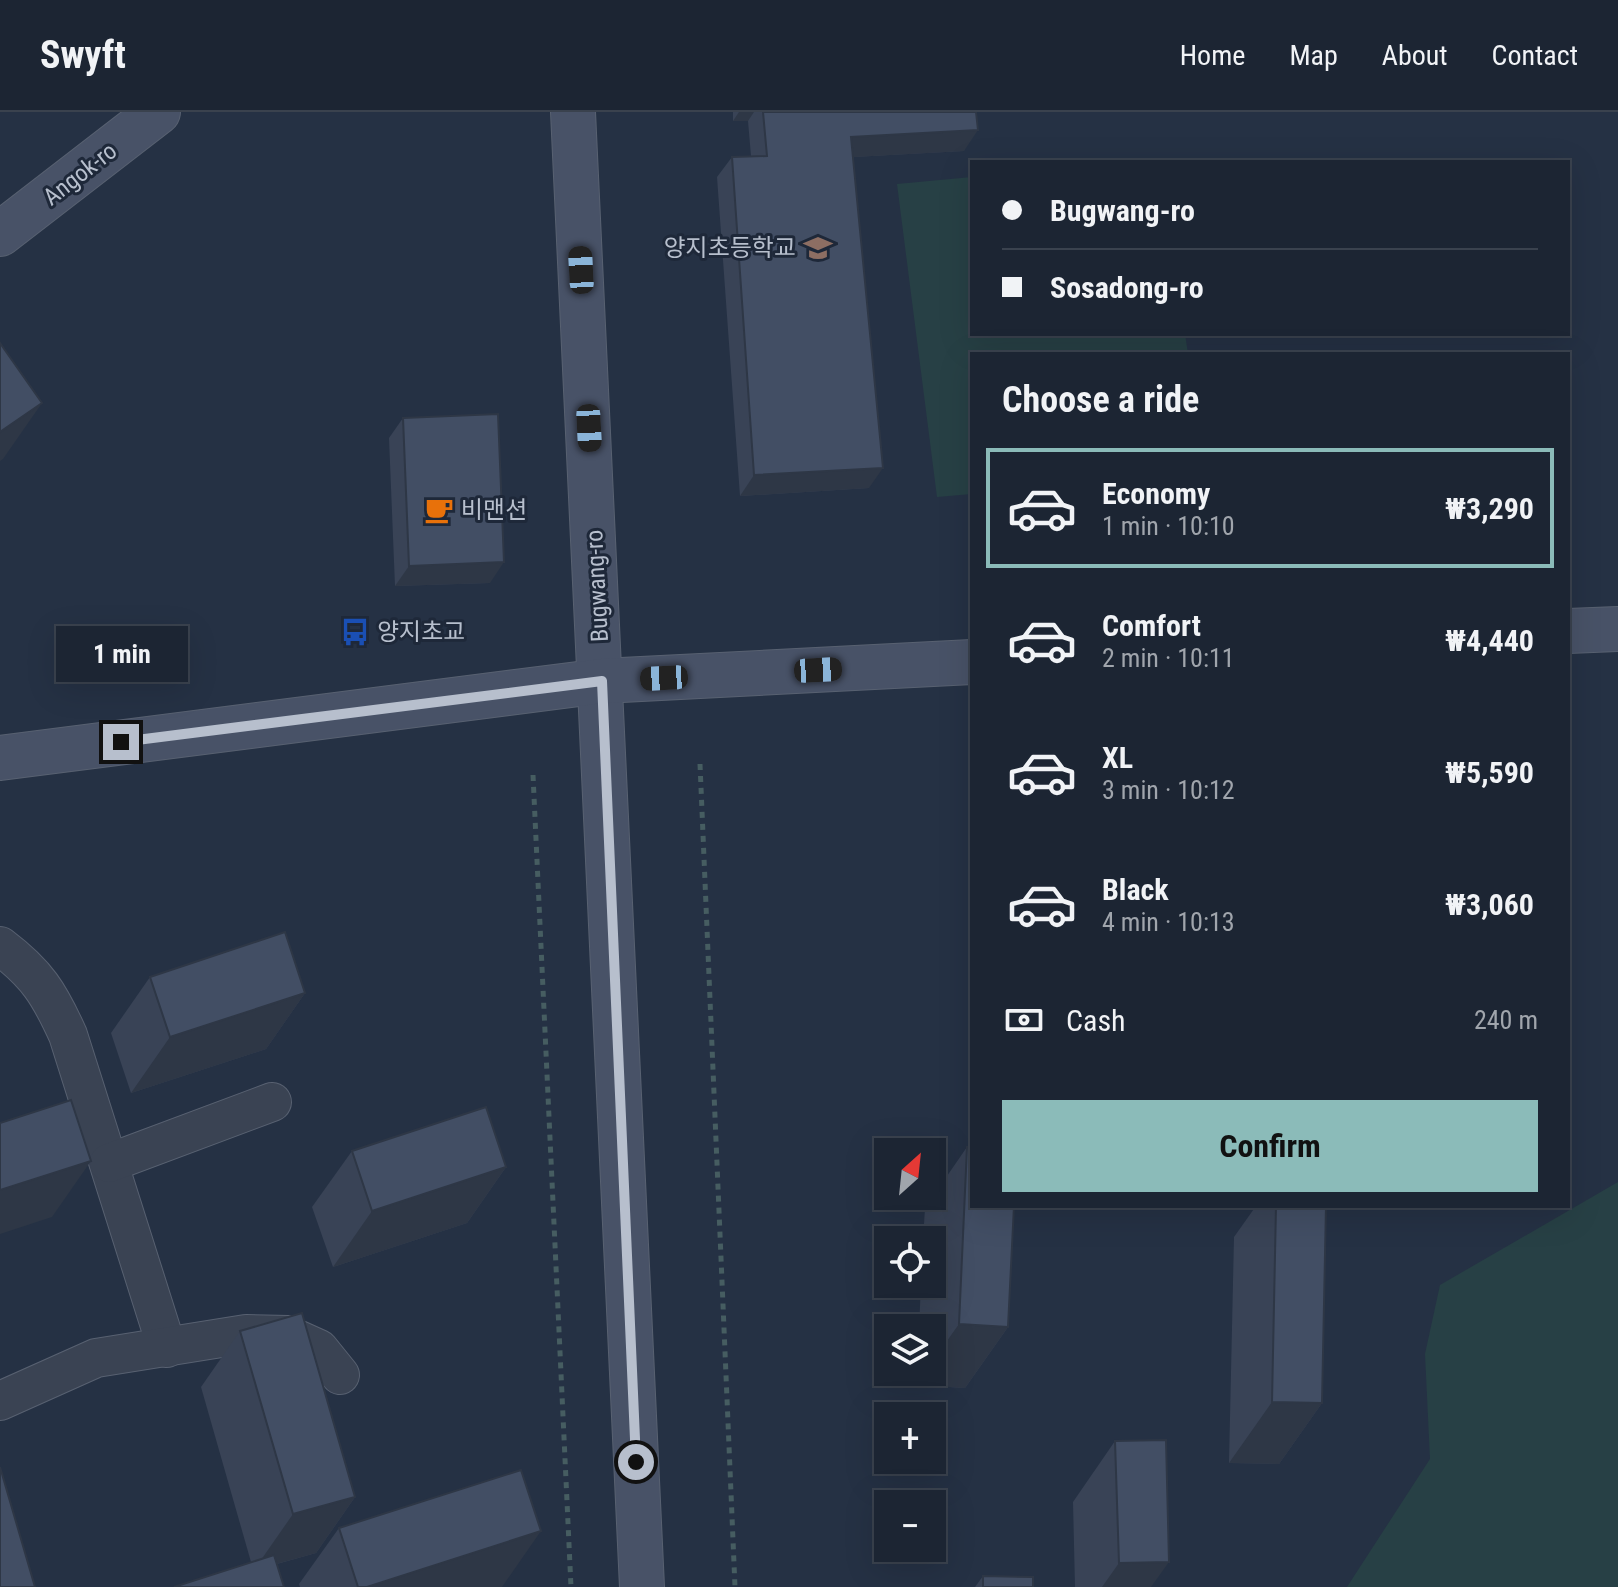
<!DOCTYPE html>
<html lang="en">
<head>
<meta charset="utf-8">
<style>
	:root { --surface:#1c2533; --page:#252d3b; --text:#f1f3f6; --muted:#a0a5ac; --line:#3a424e; --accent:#8bbbb9 }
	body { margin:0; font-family:"Roboto Condensed","Noto Sans KR",sans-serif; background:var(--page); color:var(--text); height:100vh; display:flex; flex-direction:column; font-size:30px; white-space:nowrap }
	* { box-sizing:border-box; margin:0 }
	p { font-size:26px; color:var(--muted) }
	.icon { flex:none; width:44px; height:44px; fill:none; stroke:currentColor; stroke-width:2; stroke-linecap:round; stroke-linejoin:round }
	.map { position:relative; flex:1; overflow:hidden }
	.drawer { position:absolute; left:970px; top:240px; width:600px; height:856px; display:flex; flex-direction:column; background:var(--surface); border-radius:0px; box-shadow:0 8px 32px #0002,0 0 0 2px var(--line) }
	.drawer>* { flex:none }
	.hud { position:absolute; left:970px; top:48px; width:600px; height:176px; border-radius:0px; box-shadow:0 8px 32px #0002,0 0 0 2px var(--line); display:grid; align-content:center; height:176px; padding:0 32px; background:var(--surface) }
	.needle { width:52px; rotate:27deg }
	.buttons { position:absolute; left:874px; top:1026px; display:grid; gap:16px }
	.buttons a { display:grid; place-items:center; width:72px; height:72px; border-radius:0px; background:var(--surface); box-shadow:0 8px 32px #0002,0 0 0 2px var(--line); font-size:40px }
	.end { position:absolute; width:36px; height:36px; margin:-18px; border:10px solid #b7bfcd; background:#111; box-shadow:0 0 0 4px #111 }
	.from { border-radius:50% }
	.bubble { position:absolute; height:56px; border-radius:0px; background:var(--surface); box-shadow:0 8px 32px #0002,0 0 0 2px var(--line); font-size:26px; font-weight:700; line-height:56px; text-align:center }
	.car { position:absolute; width:24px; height:48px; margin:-24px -12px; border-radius:10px; box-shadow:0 0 6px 2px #0007; background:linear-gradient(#222 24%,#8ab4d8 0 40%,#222 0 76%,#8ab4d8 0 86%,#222 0) }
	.hud b { display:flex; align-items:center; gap:28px; height:76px; font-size:30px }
	.hud b+b { border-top:2px solid var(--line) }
	.hud i { width:20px; height:20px; background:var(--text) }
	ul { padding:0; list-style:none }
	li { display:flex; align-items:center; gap:24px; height:120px; margin:0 16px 12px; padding:0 16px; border:4px solid transparent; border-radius:0px }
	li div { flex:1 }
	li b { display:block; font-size:30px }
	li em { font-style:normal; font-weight:700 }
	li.active { border-color:var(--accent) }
	li>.icon { width:72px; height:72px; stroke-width:1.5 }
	h2 { padding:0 32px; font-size:36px; line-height:96px }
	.pay { display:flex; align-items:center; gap:20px; height:88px; padding:0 32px; font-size:30px }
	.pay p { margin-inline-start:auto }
	.button { display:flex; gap:16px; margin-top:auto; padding:16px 32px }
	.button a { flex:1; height:92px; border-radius:0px; background:var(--accent); color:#111; font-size:32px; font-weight:700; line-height:92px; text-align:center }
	header { display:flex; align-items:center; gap:48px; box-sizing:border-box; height:112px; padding:0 40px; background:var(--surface); border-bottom:2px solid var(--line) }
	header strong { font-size:38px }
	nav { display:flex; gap:44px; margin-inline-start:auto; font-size:28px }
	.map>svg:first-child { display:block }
	.green { fill:#274045 }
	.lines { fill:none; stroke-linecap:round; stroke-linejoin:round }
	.street-casing { stroke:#586171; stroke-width:40 }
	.secondary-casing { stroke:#586171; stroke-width:46 }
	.path { stroke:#465d61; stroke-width:5; stroke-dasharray:6 6; stroke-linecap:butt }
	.street { stroke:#3a4353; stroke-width:38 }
	.secondary { stroke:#485267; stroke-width:44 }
	.wall { fill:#394356 }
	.shaded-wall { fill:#2e3746 }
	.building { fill:#424e64; stroke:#2e3746; stroke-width:2 }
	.route { stroke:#b7bfcd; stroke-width:10 }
	.labels { text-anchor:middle; stroke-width:6; stroke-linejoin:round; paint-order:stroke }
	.street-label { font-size:24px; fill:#b7bfcd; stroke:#1e2839 }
	.poi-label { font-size:24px; fill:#b7bfcd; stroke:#1e2839; text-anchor:start }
</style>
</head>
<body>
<header>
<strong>Swyft</strong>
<nav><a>Home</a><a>Map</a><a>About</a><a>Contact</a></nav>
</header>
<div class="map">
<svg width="1618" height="1475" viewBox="0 0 1618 1475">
	<rect width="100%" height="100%" fill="#253144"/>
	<g class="green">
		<polygon points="972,65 972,222 1185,222 1188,242 972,242 972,382 937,385 897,72"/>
		<polygon points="1618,1070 1618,1475 1347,1475 1430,1347 1425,1242 1440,1173"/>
	</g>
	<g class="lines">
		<defs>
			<g id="street">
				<path d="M 0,834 C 37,862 49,881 68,923 L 167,1236"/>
				<polyline points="109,1051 272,990"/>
				<polyline points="0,1289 96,1246 246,1222 288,1223 319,1237 340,1263"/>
			</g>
			<g id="secondary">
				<polyline points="573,0 642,1475"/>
				<polyline points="0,122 158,0"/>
				<polyline points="1568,519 1618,517"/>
				<polyline points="0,646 602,569 972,550"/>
			</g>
		</defs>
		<use href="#street" class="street-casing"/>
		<use href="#secondary" class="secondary-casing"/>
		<g class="path">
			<polyline points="700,652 735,1475"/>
			<polyline points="533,663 571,1475"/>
		</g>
		<use href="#street" class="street"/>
		<use href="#secondary" class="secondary"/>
	</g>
	<g class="wall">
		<polygon points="733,0 976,0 964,39 853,45 869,376 740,384 717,65 732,45 751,44 748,9 733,9"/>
		<polygon points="403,306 490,471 395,474 389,326"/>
		<polygon points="150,865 305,881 266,937 131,981 111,921"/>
		<polygon points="967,1035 1008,1215 965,1276 916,1273 917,1260 932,1260 932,1216 919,1216 921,1172 932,1172 932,1128 923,1128 925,1096"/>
		<polygon points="352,1039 506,1055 467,1111 333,1155 312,1095"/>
		<polygon points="1256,1094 1326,1094 1322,1291 1279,1352 1229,1351 1234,1125"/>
		<polygon points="240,1219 355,1385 316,1441 277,1452 251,1450 201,1275"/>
		<polygon points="1115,1329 1151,1475 1075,1475 1073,1390"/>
		<polygon points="339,1416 502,1475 300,1475 299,1472"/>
		<polygon points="983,1464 1033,1475 975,1475"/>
	</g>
	<g class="shaded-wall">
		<polygon points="739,0 754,0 748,9 733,9"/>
		<polygon points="978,18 964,39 836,46 851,25"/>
		<polygon points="42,291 3,347 0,349 0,320"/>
		<polygon points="883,356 869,376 740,384 754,363"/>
		<polygon points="504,450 490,471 395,474 409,454"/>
		<polygon points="305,881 266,937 131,981 170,925"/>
		<polygon points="91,1049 52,1105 0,1122 0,1078"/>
		<polygon points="506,1055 467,1111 333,1155 372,1099"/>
		<polygon points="959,1212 1008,1215 965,1276 916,1273 925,1260 932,1260 932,1250"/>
		<polygon points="1272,1290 1322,1291 1279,1352 1229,1351"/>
		<polygon points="355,1385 316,1441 254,1458 293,1402"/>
		<polygon points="541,1419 502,1475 367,1475"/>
		<polygon points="1169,1450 1151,1475 1102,1475 1119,1451"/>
	</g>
	<g class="building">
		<polygon points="763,0 976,0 978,18 851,25 883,356 754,363 732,45 767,44"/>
		<polygon points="0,231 42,291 0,320"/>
		<polygon points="498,302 504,450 409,454 403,306"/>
		<polygon points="285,820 305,881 170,925 150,865"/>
		<polygon points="71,988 91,1049 0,1078 0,1011"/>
		<polygon points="486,995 506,1055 372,1099 352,1039"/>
		<polygon points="967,1035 972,1035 972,1094 1014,1094 1008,1215 959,1212"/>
		<polygon points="1276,1094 1326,1094 1322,1291 1272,1290"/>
		<polygon points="302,1201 355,1385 293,1402 240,1219"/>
		<polygon points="1166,1328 1169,1450 1119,1451 1115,1329"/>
		<polygon points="0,1355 35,1475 0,1475"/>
		<polygon points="521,1358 541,1419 367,1475 358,1475 339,1416"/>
		<polygon points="274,1443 284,1475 174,1475"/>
		<polygon points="983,1464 1033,1465 1033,1475 983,1475"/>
	</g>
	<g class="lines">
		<polyline class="route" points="121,630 602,569 636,1350"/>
	</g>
	<defs>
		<symbol id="school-bare" viewBox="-9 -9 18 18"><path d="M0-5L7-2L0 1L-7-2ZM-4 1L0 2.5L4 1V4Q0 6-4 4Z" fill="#8d6e63" stroke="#1e2839" stroke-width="2.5" paint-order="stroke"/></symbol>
		<symbol id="cafe-bare" viewBox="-9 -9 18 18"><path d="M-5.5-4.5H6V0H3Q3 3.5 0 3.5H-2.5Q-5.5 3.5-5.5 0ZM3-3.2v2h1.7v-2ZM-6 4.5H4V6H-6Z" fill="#e8710a" stroke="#1e2839" stroke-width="2.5" paint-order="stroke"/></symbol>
		<symbol id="bus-bare" viewBox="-9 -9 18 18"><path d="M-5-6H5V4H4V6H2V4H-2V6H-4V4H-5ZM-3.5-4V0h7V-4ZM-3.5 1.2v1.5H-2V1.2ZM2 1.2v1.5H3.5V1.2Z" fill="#1a4fb4" stroke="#1e2839" stroke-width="2.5" paint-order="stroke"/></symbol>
	</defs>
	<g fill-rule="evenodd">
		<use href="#school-bare" x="798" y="116" width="40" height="40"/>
		<use href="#cafe-bare" x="419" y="378" width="40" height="40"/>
		<use href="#bus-bare" x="335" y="500" width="40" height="40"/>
	</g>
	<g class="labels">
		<g class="street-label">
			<text transform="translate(80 62) rotate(-38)" y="8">Angok-ro</text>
			<text transform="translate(597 474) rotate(-93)" y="8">Bugwang-ro</text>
		</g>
		<g class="poi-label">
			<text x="796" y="144" text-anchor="end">양지초등학교</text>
			<text x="461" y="406">비맨션</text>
			<text x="377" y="528">양지초교</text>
		</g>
	</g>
</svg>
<div class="buttons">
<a><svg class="needle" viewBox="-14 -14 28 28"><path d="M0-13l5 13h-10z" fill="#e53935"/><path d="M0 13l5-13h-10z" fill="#a0a5ac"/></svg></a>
<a><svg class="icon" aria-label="locate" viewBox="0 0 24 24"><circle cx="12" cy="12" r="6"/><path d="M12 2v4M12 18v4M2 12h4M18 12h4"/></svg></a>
<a><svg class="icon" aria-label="layers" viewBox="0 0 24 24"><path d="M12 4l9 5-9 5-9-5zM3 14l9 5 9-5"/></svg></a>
<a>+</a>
<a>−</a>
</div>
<i class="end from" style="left:636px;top:1350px"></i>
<i class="end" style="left:121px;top:630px"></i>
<div class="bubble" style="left:56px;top:514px;width:132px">1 min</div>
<i class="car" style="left:581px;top:158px;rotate:357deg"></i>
<i class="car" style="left:589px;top:316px;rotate:177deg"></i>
<i class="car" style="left:818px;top:558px;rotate:87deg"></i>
<i class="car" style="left:664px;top:566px;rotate:267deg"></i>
<div class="hud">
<b><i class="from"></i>Bugwang-ro</b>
<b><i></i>Sosadong-ro</b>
</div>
<section class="drawer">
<h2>Choose a ride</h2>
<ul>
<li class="active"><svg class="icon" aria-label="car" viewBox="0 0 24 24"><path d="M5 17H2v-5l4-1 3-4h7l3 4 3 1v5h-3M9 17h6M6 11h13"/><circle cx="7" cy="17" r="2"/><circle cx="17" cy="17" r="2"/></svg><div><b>Economy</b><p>1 min · 10:10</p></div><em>₩3,290</em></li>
<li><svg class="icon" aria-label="car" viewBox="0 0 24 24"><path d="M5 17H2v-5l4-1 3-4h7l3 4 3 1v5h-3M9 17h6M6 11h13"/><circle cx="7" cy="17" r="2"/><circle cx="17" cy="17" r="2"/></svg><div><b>Comfort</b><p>2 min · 10:11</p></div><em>₩4,440</em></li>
<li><svg class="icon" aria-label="car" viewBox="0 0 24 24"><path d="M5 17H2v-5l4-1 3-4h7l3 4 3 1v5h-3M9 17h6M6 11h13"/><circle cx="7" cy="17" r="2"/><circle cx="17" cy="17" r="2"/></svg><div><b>XL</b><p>3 min · 10:12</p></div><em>₩5,590</em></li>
<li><svg class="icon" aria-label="car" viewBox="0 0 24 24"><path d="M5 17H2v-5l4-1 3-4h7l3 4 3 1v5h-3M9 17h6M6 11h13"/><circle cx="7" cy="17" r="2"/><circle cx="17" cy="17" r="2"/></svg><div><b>Black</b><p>4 min · 10:13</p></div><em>₩3,060</em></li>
</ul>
<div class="pay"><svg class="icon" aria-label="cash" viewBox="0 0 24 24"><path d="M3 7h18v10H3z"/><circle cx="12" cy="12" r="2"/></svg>Cash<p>240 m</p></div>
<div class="button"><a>Confirm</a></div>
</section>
</div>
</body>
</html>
